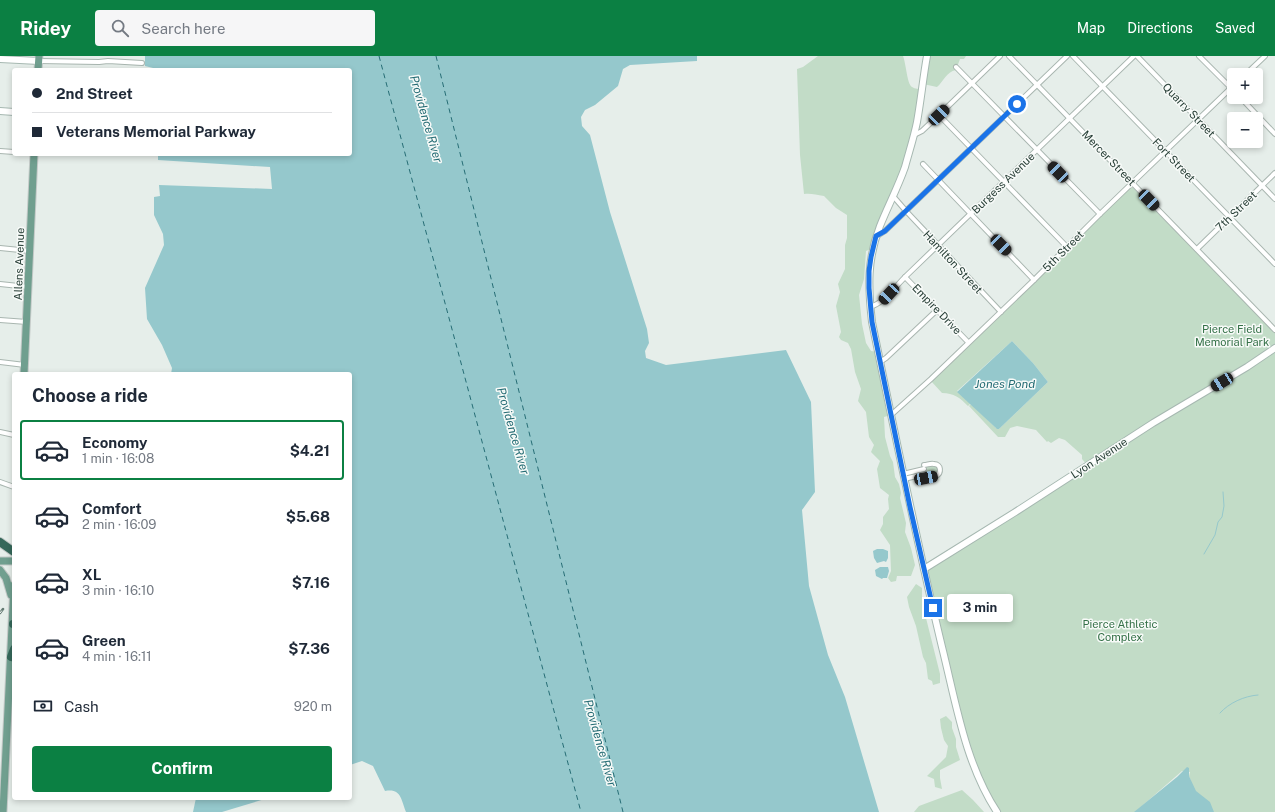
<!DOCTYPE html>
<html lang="en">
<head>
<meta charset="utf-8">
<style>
	:root { --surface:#fff; --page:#f6f6f7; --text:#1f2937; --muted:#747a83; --line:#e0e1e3; --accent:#0b8043 }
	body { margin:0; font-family:"Public Sans",sans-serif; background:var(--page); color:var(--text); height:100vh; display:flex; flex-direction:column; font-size:15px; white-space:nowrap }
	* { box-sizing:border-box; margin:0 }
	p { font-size:13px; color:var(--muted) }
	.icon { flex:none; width:22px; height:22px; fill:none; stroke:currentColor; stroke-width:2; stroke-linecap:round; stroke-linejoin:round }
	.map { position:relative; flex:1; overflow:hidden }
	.details { position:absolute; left:12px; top:316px; width:340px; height:428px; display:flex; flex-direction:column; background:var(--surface); border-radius:4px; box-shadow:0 2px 6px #0003 }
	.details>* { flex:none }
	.hud { position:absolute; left:12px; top:12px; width:340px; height:88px; border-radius:4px; box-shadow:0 2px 6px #0003; display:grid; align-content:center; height:88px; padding:0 20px; background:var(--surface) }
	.controls { position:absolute; left:1227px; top:12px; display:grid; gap:8px }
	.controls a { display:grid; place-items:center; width:36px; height:36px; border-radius:4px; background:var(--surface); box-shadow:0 2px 6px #0003; font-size:20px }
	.end { position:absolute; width:18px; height:18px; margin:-9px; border:5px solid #1a73e8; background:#fff; box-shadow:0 0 0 2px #fff }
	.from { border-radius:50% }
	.bubble { position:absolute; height:28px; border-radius:4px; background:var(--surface); box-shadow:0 2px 6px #0003; font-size:13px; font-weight:700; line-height:28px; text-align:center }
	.car { position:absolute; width:12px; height:24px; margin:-12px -6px; border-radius:5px; box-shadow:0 0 3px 1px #0007; background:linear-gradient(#222 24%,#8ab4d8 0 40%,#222 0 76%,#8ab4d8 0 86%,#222 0) }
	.hud b { display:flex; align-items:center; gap:14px; height:38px; font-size:15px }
	.hud b+b { border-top:1px solid var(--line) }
	.hud i { width:10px; height:10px; background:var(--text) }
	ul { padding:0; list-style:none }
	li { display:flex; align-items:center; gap:12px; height:60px; margin:0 8px 6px; padding:0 12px; border:2px solid transparent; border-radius:4px }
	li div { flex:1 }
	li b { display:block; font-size:15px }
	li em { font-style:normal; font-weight:700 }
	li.active { border-color:var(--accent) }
	li>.icon { width:36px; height:36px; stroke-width:1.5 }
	h2 { padding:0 20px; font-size:18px; line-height:48px }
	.pay { display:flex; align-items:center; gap:10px; height:44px; padding:0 20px; font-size:15px }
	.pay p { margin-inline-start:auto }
	.action { display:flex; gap:8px; margin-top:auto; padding:8px 20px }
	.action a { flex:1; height:46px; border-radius:4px; background:var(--accent); color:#fff; font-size:16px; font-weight:700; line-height:46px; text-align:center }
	header { display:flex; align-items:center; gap:24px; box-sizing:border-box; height:56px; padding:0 20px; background:var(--accent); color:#fff }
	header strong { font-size:19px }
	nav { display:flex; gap:22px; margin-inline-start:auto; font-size:14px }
	.search { width:280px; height:36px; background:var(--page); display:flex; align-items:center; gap:10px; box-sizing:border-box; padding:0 14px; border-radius:4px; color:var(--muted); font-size:15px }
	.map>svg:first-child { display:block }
	.green { fill:#c2dcc7 }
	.water { fill:#95c8cc }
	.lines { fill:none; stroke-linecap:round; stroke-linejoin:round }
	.stream { stroke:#95c8cc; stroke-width:1 }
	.ferry { stroke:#266d75; stroke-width:1; stroke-dasharray:5 4; stroke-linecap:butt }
	.street-casing { stroke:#a9b6b0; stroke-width:6 }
	.secondary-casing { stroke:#a6b8b1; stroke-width:8 }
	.primary-casing { stroke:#c3c9c7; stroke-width:9 }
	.highway-casing { stroke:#c3c9c7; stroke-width:10 }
	.street { stroke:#fff; stroke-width:4 }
	.secondary { stroke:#fff; stroke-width:6 }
	.primary { stroke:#709f8f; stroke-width:7 }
	.highway { stroke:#35685a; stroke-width:8 }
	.rail-casing { stroke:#627971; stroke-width:2.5 }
	.rail { stroke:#f7faf8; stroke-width:1; stroke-dasharray:3; stroke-linecap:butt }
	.route { stroke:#1a73e8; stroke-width:5 }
	.labels { text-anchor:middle; stroke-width:3; stroke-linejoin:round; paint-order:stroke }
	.street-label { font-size:11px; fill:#273e36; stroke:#f7faf8 }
	.park-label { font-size:11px; fill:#357148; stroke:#f7faf8 }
	.water-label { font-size:12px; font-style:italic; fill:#266d75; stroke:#f7faf8 }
</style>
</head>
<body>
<header>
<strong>Ridey</strong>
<div class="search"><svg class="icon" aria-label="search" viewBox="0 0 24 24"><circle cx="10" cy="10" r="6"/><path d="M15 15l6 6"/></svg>Search here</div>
<nav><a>Map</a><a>Directions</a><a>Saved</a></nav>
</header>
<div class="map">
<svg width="1275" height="756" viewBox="0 0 1275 756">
	<rect width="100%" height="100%" fill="#e6eeea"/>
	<g class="green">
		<path d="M 818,0 L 903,0 C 906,7 907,28 912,31 C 915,33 919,33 922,33 L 913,82 L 873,192 L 866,195 L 864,223 L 859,239 L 862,268 L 866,287 L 871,295 L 878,296 L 891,359 L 884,361 L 885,381 L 890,400 L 893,406 L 895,421 L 899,428 L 901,437 L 900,442 L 906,467 L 905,476 L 911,492 L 915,509 L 911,520 L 897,520 L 896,525 L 891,526 L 888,522 L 891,515 L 890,489 L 880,474 L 883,468 L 883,461 L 889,453 L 888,443 L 889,439 L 880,432 L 877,413 L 880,405 L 871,396 L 874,389 L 869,381 L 866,356 L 858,345 L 861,333 L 855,316 L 851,293 L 848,287 L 841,284 L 839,281 L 841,276 L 836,250 L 840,236 L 838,228 L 845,213 L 845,189 L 847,182 L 847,159 L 836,152 L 824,140 C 816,139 811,137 804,138 L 800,99 L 797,13 L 803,11 Z"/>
		<path d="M 928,0 L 966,0 L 964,3 L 960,3 L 956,14 C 946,16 944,25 937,31 L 923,28 Z"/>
		<path d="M 1131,130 L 1275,276 L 1275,756 L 1212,756 L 1196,740 L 1189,720 L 1190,716 L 1182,715 L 1135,756 L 998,756 L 972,704 L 924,512 L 1088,410 L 1082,403 L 1082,399 L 1065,384 L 1059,382 L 1051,387 L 1048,385 L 1047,386 L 1036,374 L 1017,370 L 1010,372 L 1005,381 L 998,381 L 969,350 L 971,348 L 996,372 L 999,373 L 1048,326 L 1033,307 L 1012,285 L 957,335 L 971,347 L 968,350 C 960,342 954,337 942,337 L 931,325 Z"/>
		<polygon points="933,409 937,411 938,414 936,418 928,419 926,411"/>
		<polygon points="916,528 922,532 922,546 940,618 940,627 933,629 932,625 928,623 926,607 923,601 916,570 909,551 907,541"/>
		<polygon points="946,660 952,666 952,672 956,683 956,691 960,704 940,714 940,722 942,733 935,731 934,723 927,720 946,701 948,690 944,684 941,672 940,663"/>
		<polygon points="962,734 973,744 984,756 914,756 919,750"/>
	</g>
	<g class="water">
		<path d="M 145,0 L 697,0 L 697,5 L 630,9 L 623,13 L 618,30 L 595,49 L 585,54 L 581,61 L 582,70 L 590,79 L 610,156 L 647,273 L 649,287 L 645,295 L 646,302 L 666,309 L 786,294 L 811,346 L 815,436 L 802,454 L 809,530 L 828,599 L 845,641 L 879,756 L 406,756 C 401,743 401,732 385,735 L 373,710 L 362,705 L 350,709 L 350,318 L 171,318 L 172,312 L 162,289 L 147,263 L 145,232 L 164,189 L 163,178 L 154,159 L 154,141 L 160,140 L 159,129 L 272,133 L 270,111 L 158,104 L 158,98 L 350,98 L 350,14 L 153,14 L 153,12 L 145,10 Z"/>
		<polygon points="1012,285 1033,307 1048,326 999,373 997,373 957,336"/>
		<polygon points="877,493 883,493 888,495 888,502 886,506 884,505 877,507 874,502 873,495"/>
		<polygon points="880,511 888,511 889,515 887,522 883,522 882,523 876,520 875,514"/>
		<polygon points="1187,711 1189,712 1189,720 1196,735 1210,746 1214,756 1134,756 1177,721"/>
		<polygon points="196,742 268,742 222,756 193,756"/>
	</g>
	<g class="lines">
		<g class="stream">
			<polyline points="1204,498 1215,479 1218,466 1222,461 1224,450 1223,436"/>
			<path d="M 1220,657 C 1229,647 1244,640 1258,639"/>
		</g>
		<g class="ferry">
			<polyline points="379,0 581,756"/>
			<polyline points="436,0 623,756"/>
		</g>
		<defs>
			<g id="street">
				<polyline points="1009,0 1275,274"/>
				<polyline points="1073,0 1275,208"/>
				<polyline points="1137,0 1275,143"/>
				<polyline points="1199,0 1234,35"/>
				<polyline points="39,5 99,6 108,5 142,7"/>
				<polyline points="956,11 1100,158"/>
				<polyline points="1245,19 1265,0"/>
				<polyline points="1240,41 1275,78"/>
				<polyline points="939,59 1067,191"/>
				<polyline points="914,79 922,75 939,59 1000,0"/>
				<polyline points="0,95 14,96"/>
				<polyline points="923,108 1034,224"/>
				<polyline points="893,140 906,155 1001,256"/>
				<polyline points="877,180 885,175 1067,0"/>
				<polyline points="0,192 30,195"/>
				<polyline points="1197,193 1275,117"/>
				<polyline points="905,221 968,286"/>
				<polyline points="0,228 28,231"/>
				<path d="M 870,251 C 884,247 895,231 905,221 L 1134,0"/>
				<polyline points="0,264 27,266"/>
				<polyline points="0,306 25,309"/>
				<polyline points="880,306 886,302 937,254"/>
				<polyline points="891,359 931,323 1034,224 1100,158 1234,29"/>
				<polyline points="0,376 14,379"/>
				<path d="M 924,409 C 927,409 931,407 934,408 C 941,408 942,417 936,420 C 933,421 929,421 926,422"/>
				<polyline points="903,418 924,413"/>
				<polyline points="904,423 925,418"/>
				<polyline points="0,426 14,431"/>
			</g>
			<g id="secondary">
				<path d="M 927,0 C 923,22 921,44 917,66 C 914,81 909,96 905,111 C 898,131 888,150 880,170 C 867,203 868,231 872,266 C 894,374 916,483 942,591 C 956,647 965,707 997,756"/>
				<polyline points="0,3 39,5"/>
				<polyline points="0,55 14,56"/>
				<polyline points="924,513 1017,455 1153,367 1247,311 1275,292"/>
			</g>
			<g id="primary">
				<polyline points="38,14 39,0"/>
				<polyline points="24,318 34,98"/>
				<polyline points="0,505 14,505"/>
				<polyline points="0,514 6,522 11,539"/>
				<polyline points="3,756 14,529"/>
			</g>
			<g id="highway">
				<polyline points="0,486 14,496"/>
				<polyline points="13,568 14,568"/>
				<polyline points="11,601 14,593"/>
			</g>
		</defs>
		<use href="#street" class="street-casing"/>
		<use href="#secondary" class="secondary-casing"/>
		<use href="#primary" class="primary-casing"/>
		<use href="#highway" class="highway-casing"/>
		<use href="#street" class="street"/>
		<use href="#secondary" class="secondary"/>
		<use href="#primary" class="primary"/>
		<use href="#highway" class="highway"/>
		<defs>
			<polyline id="rail" points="0,557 3,553"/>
		</defs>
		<use href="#rail" class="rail-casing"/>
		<use href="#rail" class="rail"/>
	</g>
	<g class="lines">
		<polyline class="route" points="933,552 910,451 872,266 869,232 869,215 871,201 876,180 885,175 1017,48"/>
	</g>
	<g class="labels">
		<g class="street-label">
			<text transform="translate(1189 54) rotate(46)" y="4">Quarry Street</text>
			<text transform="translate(1109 102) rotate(46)" y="4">Mercer Street</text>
			<text transform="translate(1174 104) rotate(46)" y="4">Fort Street</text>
			<text transform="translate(1003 127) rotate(-44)" y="4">Burgess Avenue</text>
			<text transform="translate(1236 155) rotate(-44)" y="4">7th Street</text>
			<text transform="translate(1063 195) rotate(-45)" y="4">5th Street</text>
			<text transform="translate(953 206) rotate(47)" y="4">Hamilton Street</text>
			<text transform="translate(19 208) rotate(-88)" y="4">Allens Avenue</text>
			<text transform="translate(937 253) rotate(46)" y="4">Empire Drive</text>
			<text transform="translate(1099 402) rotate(-33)" y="4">Lyon Avenue</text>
		</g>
		<g class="park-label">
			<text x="1232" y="277">Pierce Field<tspan x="1232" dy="13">Memorial Park</tspan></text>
			<text x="1120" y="572">Pierce Athletic<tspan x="1120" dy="13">Complex</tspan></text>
		</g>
		<g class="water-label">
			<text transform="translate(426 63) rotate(74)" y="4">Providence River</text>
			<text x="1005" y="332">Jones Pond</text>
			<text transform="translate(513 375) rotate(74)" y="4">Providence River</text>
			<text transform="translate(600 687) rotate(74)" y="4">Providence River</text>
		</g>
	</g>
</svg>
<div class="controls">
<a>+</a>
<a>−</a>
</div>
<i class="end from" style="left:1017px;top:48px"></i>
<i class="end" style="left:933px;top:552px"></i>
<div class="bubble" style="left:947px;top:538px;width:66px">3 min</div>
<i class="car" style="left:939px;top:59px;rotate:46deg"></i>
<i class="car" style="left:1058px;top:116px;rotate:316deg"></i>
<i class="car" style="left:1149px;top:144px;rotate:136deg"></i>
<i class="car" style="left:1001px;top:189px;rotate:135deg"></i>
<i class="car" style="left:889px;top:238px;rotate:223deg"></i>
<i class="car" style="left:1222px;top:326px;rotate:239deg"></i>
<i class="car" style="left:926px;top:422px;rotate:79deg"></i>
<div class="hud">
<b><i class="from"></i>2nd Street</b>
<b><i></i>Veterans Memorial Parkway</b>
</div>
<section class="details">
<h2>Choose a ride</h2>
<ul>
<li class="active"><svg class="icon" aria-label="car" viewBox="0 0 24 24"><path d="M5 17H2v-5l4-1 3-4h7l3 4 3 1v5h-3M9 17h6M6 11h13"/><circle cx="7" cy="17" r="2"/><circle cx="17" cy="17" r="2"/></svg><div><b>Economy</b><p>1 min · 16:08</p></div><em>$4.21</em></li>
<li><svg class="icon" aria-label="car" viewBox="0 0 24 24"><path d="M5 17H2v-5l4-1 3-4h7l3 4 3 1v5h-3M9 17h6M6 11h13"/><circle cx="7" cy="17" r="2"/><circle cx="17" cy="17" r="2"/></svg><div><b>Comfort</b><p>2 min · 16:09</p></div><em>$5.68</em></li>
<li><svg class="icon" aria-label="car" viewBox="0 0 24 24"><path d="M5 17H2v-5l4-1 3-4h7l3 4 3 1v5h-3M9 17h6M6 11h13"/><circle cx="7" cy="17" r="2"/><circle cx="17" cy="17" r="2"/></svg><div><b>XL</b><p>3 min · 16:10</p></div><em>$7.16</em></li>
<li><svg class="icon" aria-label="car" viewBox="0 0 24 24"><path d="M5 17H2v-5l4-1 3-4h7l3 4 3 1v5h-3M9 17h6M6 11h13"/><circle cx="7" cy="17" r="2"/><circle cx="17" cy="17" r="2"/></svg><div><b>Green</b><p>4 min · 16:11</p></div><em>$7.36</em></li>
</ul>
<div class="pay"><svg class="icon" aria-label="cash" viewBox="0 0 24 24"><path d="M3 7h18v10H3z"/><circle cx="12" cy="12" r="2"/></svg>Cash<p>920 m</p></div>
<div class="action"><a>Confirm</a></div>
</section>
</div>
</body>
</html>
